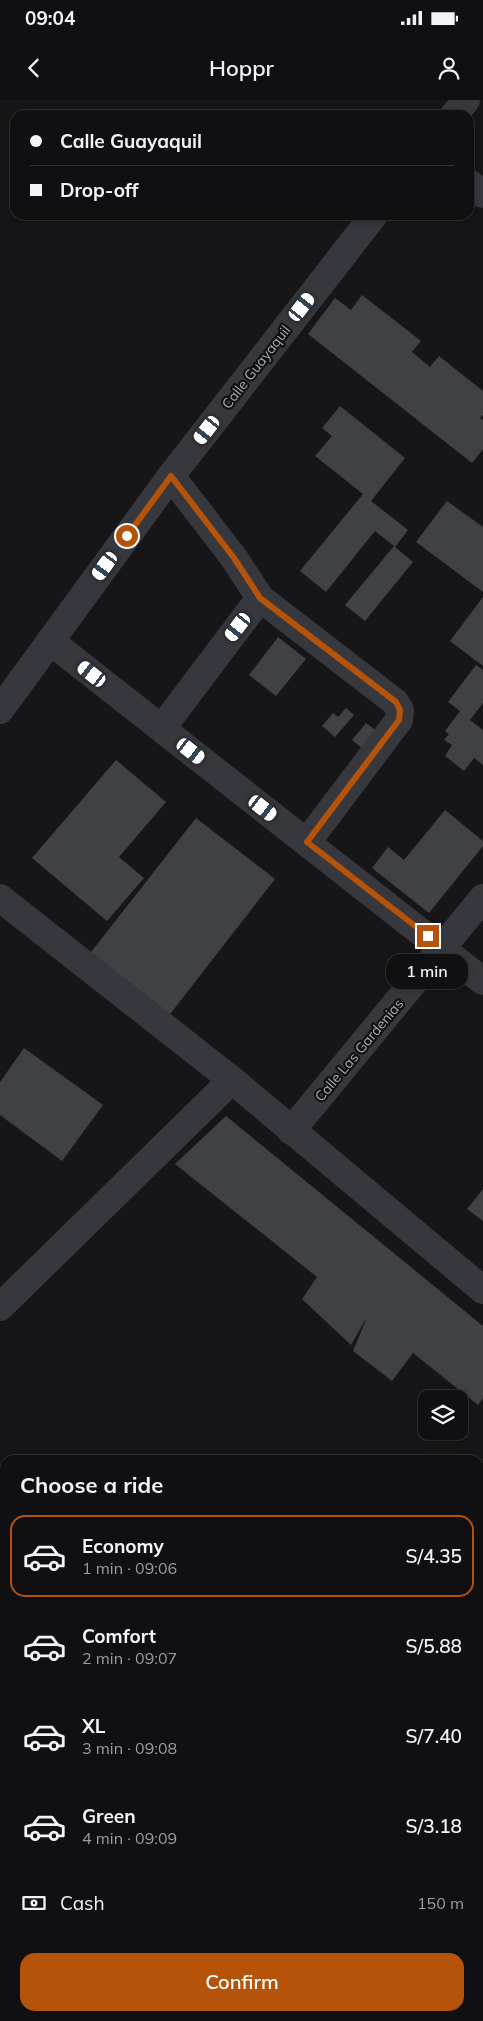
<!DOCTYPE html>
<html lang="en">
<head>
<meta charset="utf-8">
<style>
	:root { --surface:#101012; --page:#1e1e20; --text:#f1f3f6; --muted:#9c9d9f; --line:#303032; --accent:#b45309 }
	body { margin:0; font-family:Mulish,sans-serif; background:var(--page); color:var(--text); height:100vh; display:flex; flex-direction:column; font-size:19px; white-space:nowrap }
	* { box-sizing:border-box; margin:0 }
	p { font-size:16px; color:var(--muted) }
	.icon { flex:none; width:28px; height:28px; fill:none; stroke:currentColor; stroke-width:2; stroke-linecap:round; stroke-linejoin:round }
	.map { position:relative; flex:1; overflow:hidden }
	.drawer { position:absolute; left:0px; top:1355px; width:484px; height:566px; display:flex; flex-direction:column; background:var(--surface); border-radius:15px 15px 0 0; box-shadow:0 2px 8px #0003,0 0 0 1px var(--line) }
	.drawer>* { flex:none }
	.hud { position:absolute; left:10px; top:10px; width:464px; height:110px; border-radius:15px; box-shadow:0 2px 8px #0003,0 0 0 1px var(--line); display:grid; align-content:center; height:110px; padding:0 20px; background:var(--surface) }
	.fabs { position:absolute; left:418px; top:1290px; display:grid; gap:10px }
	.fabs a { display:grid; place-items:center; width:50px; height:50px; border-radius:10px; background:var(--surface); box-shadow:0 2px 8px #0003,0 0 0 1px var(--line); font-size:25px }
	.end { position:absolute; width:22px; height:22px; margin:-11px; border:6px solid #b45309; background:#fff; box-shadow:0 0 0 2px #fff }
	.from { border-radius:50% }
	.bubble { position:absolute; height:35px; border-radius:15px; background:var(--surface); box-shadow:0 2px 8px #0003,0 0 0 1px var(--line); font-size:16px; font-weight:600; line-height:35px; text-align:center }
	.car { position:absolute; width:15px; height:30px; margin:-15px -8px; border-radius:6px; box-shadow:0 0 4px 1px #0007; background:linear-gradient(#fff 24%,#345 0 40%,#fff 0 76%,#345 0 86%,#fff 0) }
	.hud b { display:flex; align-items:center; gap:18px; height:48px; font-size:19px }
	.hud b+b { border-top:1px solid var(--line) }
	.hud i { width:12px; height:12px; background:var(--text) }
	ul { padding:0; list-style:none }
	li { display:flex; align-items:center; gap:15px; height:82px; margin:0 10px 8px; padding:0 10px; border:2px solid transparent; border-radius:15px }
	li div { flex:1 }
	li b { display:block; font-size:19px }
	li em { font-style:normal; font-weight:600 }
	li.active { border-color:var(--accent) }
	li>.icon { width:45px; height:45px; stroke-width:1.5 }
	h2 { padding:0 20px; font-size:22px; line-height:60px }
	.pay { display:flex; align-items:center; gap:12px; height:55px; padding:0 20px; font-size:19px }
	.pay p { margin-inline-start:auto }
	.cta { display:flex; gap:10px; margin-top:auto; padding:10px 20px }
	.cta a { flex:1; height:58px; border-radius:15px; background:var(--accent); color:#fff; font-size:20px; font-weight:600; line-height:58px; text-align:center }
	.status { display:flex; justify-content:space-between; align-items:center; height:35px; padding:0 25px; background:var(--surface); direction:ltr }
	.status svg { height:14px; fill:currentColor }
	header { display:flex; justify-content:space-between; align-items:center; height:65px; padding:0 20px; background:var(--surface); font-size:22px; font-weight:600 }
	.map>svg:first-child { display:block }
	.building { fill:#404145 }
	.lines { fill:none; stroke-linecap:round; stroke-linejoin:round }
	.service { stroke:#37383d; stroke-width:14 }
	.minor { stroke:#37383d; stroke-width:28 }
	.trunk { stroke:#5b5e65; stroke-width:28 }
	.route { stroke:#b45309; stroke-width:6 }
	.labels { text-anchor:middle; stroke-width:4.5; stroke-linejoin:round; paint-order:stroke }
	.street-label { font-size:14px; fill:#a8adb8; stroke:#111113 }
</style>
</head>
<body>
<div class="status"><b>09:04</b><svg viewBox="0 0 49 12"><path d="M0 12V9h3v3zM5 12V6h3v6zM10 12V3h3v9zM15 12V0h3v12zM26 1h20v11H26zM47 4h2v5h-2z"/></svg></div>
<header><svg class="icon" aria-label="back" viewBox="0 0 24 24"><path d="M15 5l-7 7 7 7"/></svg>Hoppr<svg class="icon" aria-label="person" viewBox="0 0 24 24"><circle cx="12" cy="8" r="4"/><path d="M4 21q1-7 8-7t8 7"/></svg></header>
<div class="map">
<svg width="483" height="1921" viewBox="0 0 483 1921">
	<rect width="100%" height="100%" fill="#161618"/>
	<g class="building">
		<polygon points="362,195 421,241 412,252 430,267 439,256 483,291 483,315 480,318 483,320 483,349 472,363 308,234 335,198 351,210"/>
		<polygon points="340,306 405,358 371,401 408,430 395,447 413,462 365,521 345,505 394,446 375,431 326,492 300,471 363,394 315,356 332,336 322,328"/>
		<polygon points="447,401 483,427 483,492 416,442"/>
		<polygon points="483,497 483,566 450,541"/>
		<polygon points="278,537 306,559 276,596 249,575"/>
		<polygon points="476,565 483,570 483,603 470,620 483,630 483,665 474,658 464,671 445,656 452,645 444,640 449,634 445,631 460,611 448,602"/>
		<polygon points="346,608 354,615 335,637 322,626 333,613 338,617"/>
		<polygon points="366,623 378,632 363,649 352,640"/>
		<polygon points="116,660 166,702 119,757 144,778 107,821 32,758"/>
		<polygon points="445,710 483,741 483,746 429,813 372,768 388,747 404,760"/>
		<polygon points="196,718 275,779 164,922 84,861"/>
		<polygon points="24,948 103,1005 62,1061 0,1015 0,982"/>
		<polygon points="226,1016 483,1226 483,1298 478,1305 413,1253 392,1281 353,1251 367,1217 351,1245 302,1199 317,1177 175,1064"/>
		<polygon points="483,1089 483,1121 467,1109"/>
		<polygon points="483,1482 483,1559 479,1556 479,1488"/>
		<polygon points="479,1578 483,1581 483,1604 479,1608"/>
		<polygon points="0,1720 5,1724 5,1869 0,1875"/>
		<polygon points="91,1916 113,1916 109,1921 96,1921"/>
	</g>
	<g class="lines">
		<g class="service">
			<polyline points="0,1422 5,1426"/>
			<polyline points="479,1838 483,1839"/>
		</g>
		<g class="minor">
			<polyline points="454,15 466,0"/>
			<polyline points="469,83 483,94"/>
			<polyline points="171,376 234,458 260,498 395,602 400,610 399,620 307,742"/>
			<polyline points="50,541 483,881"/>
			<polyline points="0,610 171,376 374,115"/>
			<polyline points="162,628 260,498"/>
			<polyline points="0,798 232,980 483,1190"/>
			<polyline points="291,1031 483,798"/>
			<polyline points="0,1207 232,980"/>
		</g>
		<g class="trunk">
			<polyline points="479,1727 483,1722"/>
			<polyline points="319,1921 322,1916"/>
		</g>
	</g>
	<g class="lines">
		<polyline class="route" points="127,436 171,376 234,458 260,498 396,602 400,610 399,620 307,742 428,836"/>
	</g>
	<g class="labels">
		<g class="street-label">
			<text transform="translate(256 267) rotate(-52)" y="5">Calle Guayaquil</text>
			<text transform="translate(359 950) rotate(-50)" y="5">Calle Las Gardenias</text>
		</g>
	</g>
</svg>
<div class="fabs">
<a><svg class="icon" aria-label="layers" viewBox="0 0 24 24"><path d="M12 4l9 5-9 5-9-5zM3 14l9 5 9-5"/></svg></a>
</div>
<i class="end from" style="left:127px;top:436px"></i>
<i class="end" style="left:428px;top:836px"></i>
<div class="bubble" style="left:386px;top:854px;width:82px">1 min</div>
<i class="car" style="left:302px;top:207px;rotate:38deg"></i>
<i class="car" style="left:207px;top:330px;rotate:218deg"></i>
<i class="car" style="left:105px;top:466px;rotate:216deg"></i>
<i class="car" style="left:238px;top:527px;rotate:217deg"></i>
<i class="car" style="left:92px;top:574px;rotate:308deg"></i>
<i class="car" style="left:191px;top:651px;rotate:128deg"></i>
<i class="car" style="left:263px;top:708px;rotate:128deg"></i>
<div class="hud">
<b><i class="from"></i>Calle Guayaquil</b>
<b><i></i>Drop-off</b>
</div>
<section class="drawer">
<h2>Choose a ride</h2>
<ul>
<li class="active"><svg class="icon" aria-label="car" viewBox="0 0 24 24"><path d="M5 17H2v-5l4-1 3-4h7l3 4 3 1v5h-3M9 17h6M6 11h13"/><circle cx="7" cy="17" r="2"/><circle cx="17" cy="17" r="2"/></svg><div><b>Economy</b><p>1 min · 09:06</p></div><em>S/4.35</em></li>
<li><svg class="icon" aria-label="car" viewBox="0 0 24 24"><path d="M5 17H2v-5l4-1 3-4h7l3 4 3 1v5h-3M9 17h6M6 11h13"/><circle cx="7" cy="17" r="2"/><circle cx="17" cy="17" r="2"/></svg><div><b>Comfort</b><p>2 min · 09:07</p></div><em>S/5.88</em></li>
<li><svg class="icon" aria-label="car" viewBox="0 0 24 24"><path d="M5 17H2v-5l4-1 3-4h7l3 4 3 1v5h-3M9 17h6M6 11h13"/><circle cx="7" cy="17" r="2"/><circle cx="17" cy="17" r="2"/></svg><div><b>XL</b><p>3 min · 09:08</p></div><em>S/7.40</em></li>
<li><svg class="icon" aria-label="car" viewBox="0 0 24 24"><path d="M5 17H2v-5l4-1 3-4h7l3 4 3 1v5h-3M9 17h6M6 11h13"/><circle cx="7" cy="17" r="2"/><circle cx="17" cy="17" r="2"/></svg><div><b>Green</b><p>4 min · 09:09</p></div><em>S/3.18</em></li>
</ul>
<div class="pay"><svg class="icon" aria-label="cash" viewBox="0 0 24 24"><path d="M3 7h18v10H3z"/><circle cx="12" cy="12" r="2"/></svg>Cash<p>150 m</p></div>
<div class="cta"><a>Confirm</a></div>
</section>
</div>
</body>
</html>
